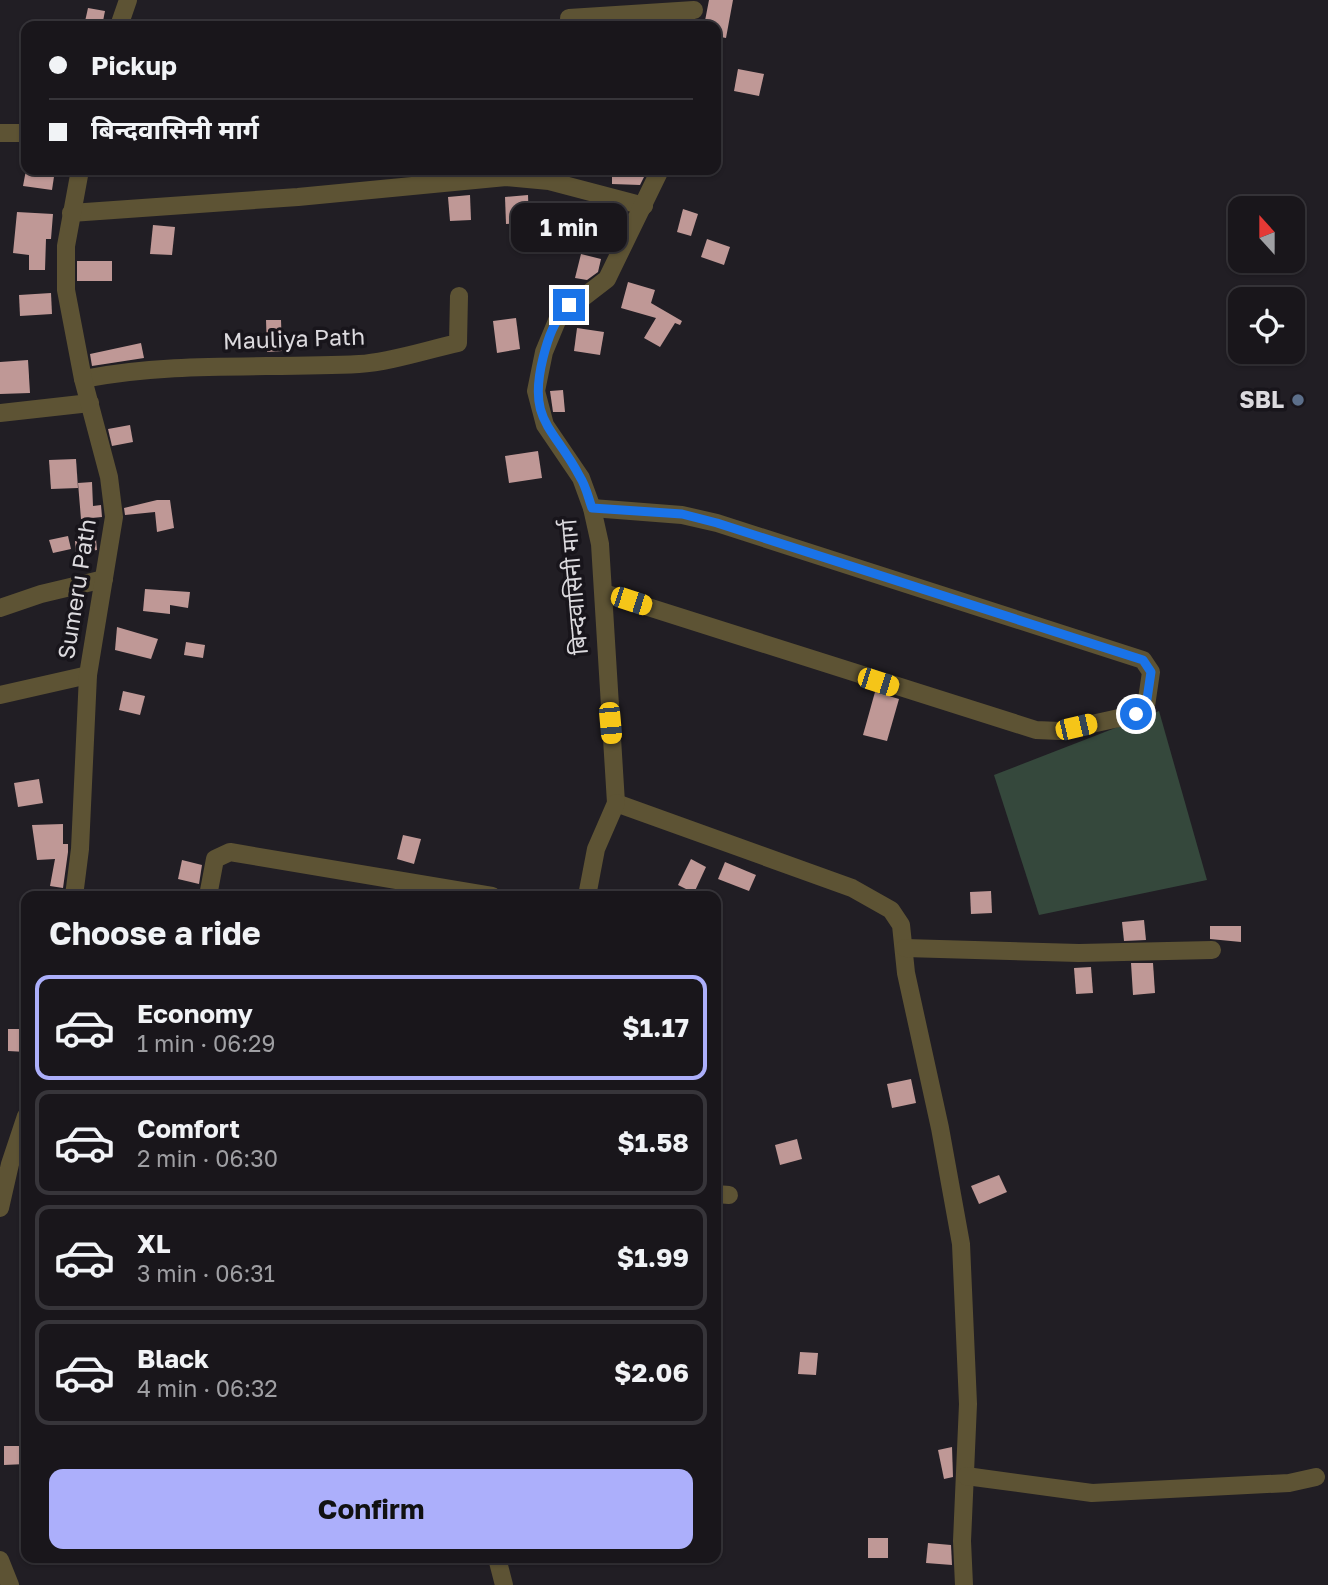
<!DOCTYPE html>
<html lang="en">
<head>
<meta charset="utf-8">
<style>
	:root { --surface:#19161b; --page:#262328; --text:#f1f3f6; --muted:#9f9fa3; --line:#37353a; --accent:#acaffb }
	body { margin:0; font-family:"Golos Text","Noto Sans Devanagari",sans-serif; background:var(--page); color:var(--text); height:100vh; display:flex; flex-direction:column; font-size:26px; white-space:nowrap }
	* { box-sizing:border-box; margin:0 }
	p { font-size:23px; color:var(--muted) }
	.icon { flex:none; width:38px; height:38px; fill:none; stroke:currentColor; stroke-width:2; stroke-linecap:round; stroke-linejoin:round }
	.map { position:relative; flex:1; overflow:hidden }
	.side { position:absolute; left:21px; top:891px; width:700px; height:672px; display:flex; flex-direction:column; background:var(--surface); border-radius:14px; box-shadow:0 2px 5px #0004,0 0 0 2px var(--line) }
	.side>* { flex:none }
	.guide { position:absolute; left:21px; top:21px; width:700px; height:154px; border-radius:14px; box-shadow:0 2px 5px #0004,0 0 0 2px var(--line); display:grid; align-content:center; height:154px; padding:0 28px; background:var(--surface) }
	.needle { width:46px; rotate:339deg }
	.fabs { position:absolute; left:1228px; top:196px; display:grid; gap:14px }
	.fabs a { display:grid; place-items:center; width:77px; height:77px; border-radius:14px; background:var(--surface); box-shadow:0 2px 5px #0004,0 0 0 2px var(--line); font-size:35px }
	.end { position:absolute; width:32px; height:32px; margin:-16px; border:9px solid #1a73e8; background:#fff; box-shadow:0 0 0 4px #fff }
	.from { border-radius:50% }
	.bubble { position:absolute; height:49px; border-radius:14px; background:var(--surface); box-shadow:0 2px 5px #0004,0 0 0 2px var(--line); font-size:23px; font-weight:700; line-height:49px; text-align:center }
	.car { position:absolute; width:21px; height:42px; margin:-21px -10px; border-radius:9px; box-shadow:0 0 5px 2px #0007; background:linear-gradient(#f5c518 24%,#345 0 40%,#f5c518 0 76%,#345 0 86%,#f5c518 0) }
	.guide b { display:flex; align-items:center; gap:24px; height:66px; font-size:26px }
	.guide b+b { border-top:2px solid var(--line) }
	.guide i { width:18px; height:18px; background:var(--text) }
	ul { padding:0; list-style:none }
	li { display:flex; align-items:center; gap:21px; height:105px; margin:0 14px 10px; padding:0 14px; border:4px solid var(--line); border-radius:14px }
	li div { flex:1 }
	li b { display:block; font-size:26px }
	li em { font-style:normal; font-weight:700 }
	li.current { border-color:var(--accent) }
	li>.icon { width:63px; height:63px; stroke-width:1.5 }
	h2 { padding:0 28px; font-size:32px; line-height:84px }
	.action { display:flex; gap:14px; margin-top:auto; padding:14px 28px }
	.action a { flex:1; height:80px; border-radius:14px; background:var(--accent); color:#111; font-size:28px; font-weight:700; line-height:80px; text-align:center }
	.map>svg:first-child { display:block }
	.green { fill:#35483c }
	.building { fill:#bf9896 }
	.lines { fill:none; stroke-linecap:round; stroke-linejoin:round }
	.street { stroke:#5d5334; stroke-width:18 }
	.route { stroke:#1a73e8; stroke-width:9 }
	.service-dot { fill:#5c6f8a; stroke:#18151b; stroke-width:2.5 }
	.labels { text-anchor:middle; stroke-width:7; stroke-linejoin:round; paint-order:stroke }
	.street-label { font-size:23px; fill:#dcdade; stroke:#18151b }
	.poi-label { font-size:23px; font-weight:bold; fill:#dcdade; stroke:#18151b; text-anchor:end }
</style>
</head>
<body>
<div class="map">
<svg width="1328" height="1585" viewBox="0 0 1328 1585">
	<rect width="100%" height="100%" fill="#211e24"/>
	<polygon class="green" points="1159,711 1207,880 1039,915 994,775"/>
	<g class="building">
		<polygon points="709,0 733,0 726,38 716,36 716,26 704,26"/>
		<polygon points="88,8 105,11 102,26 84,26"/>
		<polygon points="738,69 764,74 759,96 734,91"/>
		<polygon points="26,170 55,170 52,190 23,186"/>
		<polygon points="612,170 645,170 645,175 640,185 612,184"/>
		<polygon points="470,195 471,220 450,221 448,197"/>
		<polygon points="528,195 529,223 506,224 505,197"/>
		<polygon points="683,209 698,214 691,236 677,232"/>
		<polygon points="17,212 53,214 51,239 46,239 45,270 29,270 29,255 13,253"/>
		<polygon points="153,225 175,227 172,255 150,254"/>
		<polygon points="707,239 730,247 724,265 701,257"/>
		<polygon points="581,254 601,259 598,272 587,280 575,278"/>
		<rect x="77" y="261" width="35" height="20"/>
		<polygon points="628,282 655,290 651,303 682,321 680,325 675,323 660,347 644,338 656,318 621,308"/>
		<polygon points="51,293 52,314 20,316 19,295"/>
		<polygon points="516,318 520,349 497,353 493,321"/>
		<polygon points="266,320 281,320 282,351 267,352"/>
		<polygon points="577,328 604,332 600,355 574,351"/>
		<polygon points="141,343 144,358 92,366 90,354"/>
		<polygon points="28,360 30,393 0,394 0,362"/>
		<polygon points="563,390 565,412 553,412 550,391"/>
		<polygon points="130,425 133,442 112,446 108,429"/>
		<polygon points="538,451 542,478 509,483 505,456"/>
		<polygon points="76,459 78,488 51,489 49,460"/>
		<polygon points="92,482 93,506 101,505 102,517 81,519 78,483"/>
		<polygon points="157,500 170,500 174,528 157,532 155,512 125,515 124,508"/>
		<polygon points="68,536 71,549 53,553 49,540"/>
		<polygon points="96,539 97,550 76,553 75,541"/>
		<polygon points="145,589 190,592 188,608 170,605 170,614 143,611"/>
		<polygon points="117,627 158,639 151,659 115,650"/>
		<polygon points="186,642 205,645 203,658 184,655"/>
		<polygon points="123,691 145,696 140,715 119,710"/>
		<polygon points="875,692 899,699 887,741 863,735"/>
		<polygon points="39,779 43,803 18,807 14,783"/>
		<polygon points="63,824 63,844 68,844 68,852 63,888 50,886 55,859 37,860 32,825"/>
		<polygon points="403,835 421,839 414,864 397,859"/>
		<polygon points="691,859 706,867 694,893 678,885"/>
		<polygon points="182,860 202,865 199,884 178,879"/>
		<polygon points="725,862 756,875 749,891 718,879"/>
		<polygon points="991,891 992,913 971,914 970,892"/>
		<polygon points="1144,920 1146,940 1124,941 1122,922"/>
		<polygon points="1210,926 1241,926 1241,942 1210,939"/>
		<polygon points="1131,963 1153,963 1155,993 1133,995"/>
		<polygon points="1091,967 1093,993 1076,994 1074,968"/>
		<polygon points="8,1029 26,1029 26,1052 8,1051"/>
		<polygon points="911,1079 916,1103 892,1108 887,1084"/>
		<polygon points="797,1139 802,1159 780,1165 775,1145"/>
		<polygon points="999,1175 1007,1192 979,1204 971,1186"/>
		<polygon points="800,1352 818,1353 816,1375 798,1374"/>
		<polygon points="4,1446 26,1446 26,1464 4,1465"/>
		<polygon points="952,1447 953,1477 944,1479 938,1450"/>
		<rect x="868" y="1538" width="20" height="20"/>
		<polygon points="928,1543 951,1545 952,1565 926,1563"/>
	</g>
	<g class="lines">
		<g class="street">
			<polyline points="569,18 694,10"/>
			<polyline points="119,26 128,0"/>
			<polyline points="0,133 26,133"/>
			<polyline points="71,213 298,197 506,177 549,181 644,206"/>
			<path d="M 83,379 C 174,361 266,369 359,364 C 391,362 426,350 458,343 L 459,296"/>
			<polyline points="0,413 90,403"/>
			<polyline points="592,508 682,515 717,523 1143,660 1151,672 1146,706 1137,714 1060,731 1036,730 604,593"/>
			<polyline points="0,608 41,594 104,579"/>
			<polyline points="0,695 88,675"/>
			<polyline points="616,803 852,888 891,910 901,925 906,973 940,1128 961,1244 968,1404 962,1541 964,1585"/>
			<polyline points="616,803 600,544 592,508 581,478 545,425 536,391 544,352 559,316 607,279 660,170"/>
			<polyline points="74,896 80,849 88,675 114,517 109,477 83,379 66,290 66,246 80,170"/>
			<polyline points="208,896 215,859 230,852 492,896"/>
			<polyline points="587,896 596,849 616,803"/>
			<polyline points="905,948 1079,953 1212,950"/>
			<polyline points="716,1194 729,1195"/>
			<polyline points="0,1208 10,1164 26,1116"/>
			<polyline points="966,1476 1092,1493 1289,1483 1316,1477"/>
			<polyline points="497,1558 504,1585"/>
			<polyline points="0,1560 10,1585"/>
		</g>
	</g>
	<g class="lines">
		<path class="route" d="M 569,305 C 554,320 548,338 543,358 C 527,422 554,427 580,477 C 586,486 588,497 592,508 L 682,514 L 717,523 L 1143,660 L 1151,672 L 1146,706 L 1136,714"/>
	</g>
	<circle class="service-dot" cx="1298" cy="400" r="7"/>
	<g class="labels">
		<g class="street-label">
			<text transform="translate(294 339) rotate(-2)" y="8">Mauliya Path</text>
			<text transform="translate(574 587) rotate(-95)" y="8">बिन्दवासिनी मार्ग</text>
			<text transform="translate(77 589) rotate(-81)" y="8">Sumeru Path</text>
		</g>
		<g class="poi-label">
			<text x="1284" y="408">SBL</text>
		</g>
	</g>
</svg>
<div class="fabs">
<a><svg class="needle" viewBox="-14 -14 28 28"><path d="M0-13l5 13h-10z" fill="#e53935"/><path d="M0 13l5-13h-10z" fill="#9f9fa3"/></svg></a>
<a><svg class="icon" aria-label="locate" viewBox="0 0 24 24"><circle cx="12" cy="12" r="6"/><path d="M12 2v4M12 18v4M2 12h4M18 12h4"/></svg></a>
</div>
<i class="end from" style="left:1136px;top:714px"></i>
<i class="end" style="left:569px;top:305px"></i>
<div class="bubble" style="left:511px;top:203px;width:116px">1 min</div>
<i class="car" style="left:631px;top:601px;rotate:108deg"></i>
<i class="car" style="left:878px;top:682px;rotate:108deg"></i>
<i class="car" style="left:610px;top:723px;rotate:175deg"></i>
<i class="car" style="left:1076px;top:727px;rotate:77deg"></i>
<div class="guide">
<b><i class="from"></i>Pickup</b>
<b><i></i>बिन्दवासिनी मार्ग</b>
</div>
<section class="side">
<h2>Choose a ride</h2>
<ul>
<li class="current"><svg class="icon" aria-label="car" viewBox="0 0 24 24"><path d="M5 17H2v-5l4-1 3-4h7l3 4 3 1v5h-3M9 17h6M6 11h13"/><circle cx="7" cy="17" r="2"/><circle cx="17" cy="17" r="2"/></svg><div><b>Economy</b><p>1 min · 06:29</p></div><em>$1.17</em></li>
<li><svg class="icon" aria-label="car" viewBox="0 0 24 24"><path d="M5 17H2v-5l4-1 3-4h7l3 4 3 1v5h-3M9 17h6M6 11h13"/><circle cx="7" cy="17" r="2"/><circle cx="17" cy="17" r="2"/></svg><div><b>Comfort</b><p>2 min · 06:30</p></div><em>$1.58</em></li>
<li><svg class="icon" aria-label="car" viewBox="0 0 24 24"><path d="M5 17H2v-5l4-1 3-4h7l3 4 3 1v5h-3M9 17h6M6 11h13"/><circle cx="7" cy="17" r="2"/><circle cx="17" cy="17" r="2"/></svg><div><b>XL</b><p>3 min · 06:31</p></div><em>$1.99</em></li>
<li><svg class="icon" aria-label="car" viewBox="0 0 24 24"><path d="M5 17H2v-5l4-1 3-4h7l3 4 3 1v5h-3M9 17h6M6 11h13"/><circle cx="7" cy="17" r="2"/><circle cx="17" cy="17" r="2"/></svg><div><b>Black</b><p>4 min · 06:32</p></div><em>$2.06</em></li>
</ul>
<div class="action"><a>Confirm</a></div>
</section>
</div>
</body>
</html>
